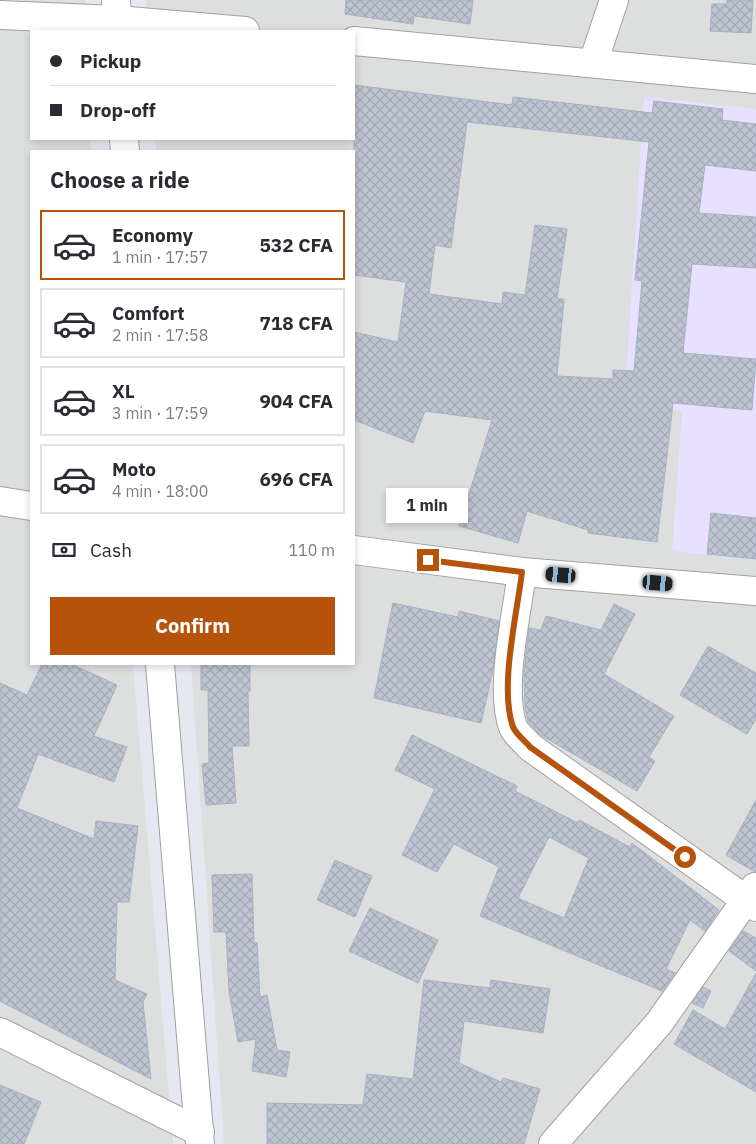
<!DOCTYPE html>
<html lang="en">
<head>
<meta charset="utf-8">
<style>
	:root { --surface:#fff; --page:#f2f2f3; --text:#2b2b33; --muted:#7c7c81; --line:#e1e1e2; --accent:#b45309 }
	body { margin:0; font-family:"IBM Plex Sans",sans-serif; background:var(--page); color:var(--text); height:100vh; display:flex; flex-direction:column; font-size:19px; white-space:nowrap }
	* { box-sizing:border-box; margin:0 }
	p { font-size:16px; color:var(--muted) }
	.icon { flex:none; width:28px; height:28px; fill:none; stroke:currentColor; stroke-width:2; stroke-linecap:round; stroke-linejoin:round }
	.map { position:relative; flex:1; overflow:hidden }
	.drawer { position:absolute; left:30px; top:150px; width:325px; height:515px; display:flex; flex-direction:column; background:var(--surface); border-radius:0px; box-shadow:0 2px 8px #0003 }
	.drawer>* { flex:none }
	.guide { position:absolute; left:30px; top:30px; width:325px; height:110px; border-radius:0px; box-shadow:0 2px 8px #0003; display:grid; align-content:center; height:110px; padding:0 20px; background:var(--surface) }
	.end { position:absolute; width:22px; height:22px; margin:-11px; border:6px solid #b45309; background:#fff; box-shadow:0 0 0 2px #fff }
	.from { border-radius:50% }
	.bubble { position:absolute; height:35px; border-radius:0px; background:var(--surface); box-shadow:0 2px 8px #0003; font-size:16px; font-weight:800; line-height:35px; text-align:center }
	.car { position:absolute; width:15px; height:30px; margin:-15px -8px; border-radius:6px; box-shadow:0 0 4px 1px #0007; background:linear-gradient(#222 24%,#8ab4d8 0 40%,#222 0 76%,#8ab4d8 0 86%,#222 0) }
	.guide b { display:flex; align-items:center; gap:18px; height:48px; font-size:19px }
	.guide b+b { border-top:1px solid var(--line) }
	.guide i { width:12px; height:12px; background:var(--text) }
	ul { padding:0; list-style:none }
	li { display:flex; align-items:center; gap:15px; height:70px; margin:0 10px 8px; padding:0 10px; border:2px solid var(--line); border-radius:0px }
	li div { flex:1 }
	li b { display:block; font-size:19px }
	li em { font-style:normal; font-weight:800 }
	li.active { border-color:var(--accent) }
	li>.icon { width:45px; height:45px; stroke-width:1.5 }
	h2 { padding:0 20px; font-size:22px; line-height:60px }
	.pay { display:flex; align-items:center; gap:12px; height:55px; padding:0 20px; font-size:19px }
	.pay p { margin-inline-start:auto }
	.cta { display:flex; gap:10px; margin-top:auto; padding:10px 20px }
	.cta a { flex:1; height:58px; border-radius:0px; background:var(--accent); color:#fff; font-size:20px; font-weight:800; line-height:58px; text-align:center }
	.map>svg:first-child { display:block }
	.residential { fill:#dddede }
	.education { fill:#e7e1ff }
	.building { fill:url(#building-cross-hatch); stroke:#a6b1c4; fill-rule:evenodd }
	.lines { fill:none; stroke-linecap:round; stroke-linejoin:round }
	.minor-casing { stroke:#a1a1a1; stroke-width:30 }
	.tertiary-casing { stroke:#a1a1a1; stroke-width:30 }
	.minor { stroke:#fff; stroke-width:28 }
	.tertiary { stroke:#fff; stroke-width:28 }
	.route { stroke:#b45309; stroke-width:6 }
</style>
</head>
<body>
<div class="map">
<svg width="756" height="1144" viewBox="0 0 756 1144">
	<defs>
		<pattern id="building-cross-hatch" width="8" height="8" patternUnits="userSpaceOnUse" patternTransform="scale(1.25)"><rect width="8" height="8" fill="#bec5d2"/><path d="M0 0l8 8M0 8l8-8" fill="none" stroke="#a3a9b4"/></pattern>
	</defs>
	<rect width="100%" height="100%" fill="#e5e7f1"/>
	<g class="residential">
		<polygon points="0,0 86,0 85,31 31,31 31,139 90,139 91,151 31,151 31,664 133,664 173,1144 0,1144"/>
		<polygon points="146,0 756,0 756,1144 224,1144 191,664 354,664 354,151 156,151 155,139 354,139 354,31 148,31"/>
	</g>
	<polygon class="education" points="644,97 756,109 756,560 672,551 682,412 625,395"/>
	<g class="building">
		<polygon points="346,0 473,0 470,24 414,16 413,24 345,14"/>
		<polygon points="727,0 753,0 751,33 710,31 712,4 727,4"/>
		<path d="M 354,85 L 512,105 L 513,97 L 652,113 L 654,101 L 723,109 L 722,120 L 756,124 L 756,171 L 705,165 L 699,213 L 756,217 L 756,268 L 692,264 L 683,353 L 756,359 L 752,410 L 673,403 L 657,542 L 588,533 L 588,530 L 527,511 L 518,543 L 459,526 L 492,420 L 425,411 L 413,443 L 354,420 L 354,332 L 398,342 L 406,282 L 354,275 ZM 467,122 L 649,142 L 635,280 L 642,281 L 634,371 L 613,370 L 613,379 L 557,376 L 564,299 L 557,299 L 567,229 L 535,225 L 525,295 L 503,292 L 502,304 L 429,294 L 435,245 L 451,248 Z"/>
		<polygon points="711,513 756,518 756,559 707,554"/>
		<polygon points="393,603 458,617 459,611 499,621 493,670 481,723 374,698"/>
		<polygon points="614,604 635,614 604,674 674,716 649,757 655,761 637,791 539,734 528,721 525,708 524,673 529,628 541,630 546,616 601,630"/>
		<polygon points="708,646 756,673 756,719 747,734 680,695"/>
		<polygon points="42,664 71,664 117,685 94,736 127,747 114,782 38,754 17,808 94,839 96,821 138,826 129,902 117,902 115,980 147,994 143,1002 151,1079 0,1001 0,683 27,695"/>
		<polygon points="201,664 250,664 250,691 248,691 249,746 232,746 236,803 206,805 202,764 209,763 208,690 201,690"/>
		<path d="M 412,735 L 517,786 L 515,791 L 578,823 L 579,820 L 630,847 L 632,843 L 719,910 L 705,931 L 690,920 L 666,969 L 675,973 L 662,991 L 480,916 L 499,867 L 454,844 L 437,872 L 402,855 L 435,789 L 395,770 ZM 549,837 L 589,858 L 564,918 L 518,898 Z"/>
		<polygon points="756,800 756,871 755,872 726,855"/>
		<polygon points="335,860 372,876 355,917 317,900"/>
		<polygon points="252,874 254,943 257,943 260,997 267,995 277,1050 290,1052 286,1077 252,1071 256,1039 238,1042 229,991 226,932 214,932 212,875"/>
		<polygon points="370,908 438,940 418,983 349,951"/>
		<polygon points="743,931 756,938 756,971 729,951"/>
		<polygon points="756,973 756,1092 674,1044 693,1010 725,1029"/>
		<polygon points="424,980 490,988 491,980 550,989 543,1033 464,1021 459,1063 501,1082 503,1078 540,1089 524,1144 267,1144 267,1103 363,1105 367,1074 413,1079"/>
		<polygon points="703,987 711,991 703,1008 692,1003"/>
		<polygon points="0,1085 41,1102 24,1144 0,1144"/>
	</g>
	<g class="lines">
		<defs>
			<g id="minor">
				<polyline points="0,15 117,20 245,31"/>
				<polyline points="354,41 756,79"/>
				<polyline points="593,63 614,0"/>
				<polyline points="0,501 31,506"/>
				<polyline points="354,550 522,572 756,591"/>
				<path d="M 522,572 C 517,614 499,688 513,727 C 516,734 525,741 530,747 L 756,907"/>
				<polyline points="0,1032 200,1132"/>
				<polyline points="553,1144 659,1023 755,887"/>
			</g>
			<g id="tertiary">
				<polyline points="116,0 118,31"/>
				<polyline points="124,139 125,151"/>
				<polyline points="160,664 200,1144"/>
			</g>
		</defs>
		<use href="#minor" class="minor-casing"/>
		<use href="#tertiary" class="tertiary-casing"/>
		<use href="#minor" class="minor"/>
		<use href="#tertiary" class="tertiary"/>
	</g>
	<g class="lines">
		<path class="route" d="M 428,560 L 522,572 C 517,614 499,688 513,727 C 516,734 525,741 530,747 L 685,857"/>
	</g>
</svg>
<i class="end from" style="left:685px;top:857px"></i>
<i class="end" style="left:428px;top:560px"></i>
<div class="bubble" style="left:386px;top:488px;width:82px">1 min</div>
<i class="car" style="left:561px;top:575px;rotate:275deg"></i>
<i class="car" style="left:658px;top:583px;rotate:95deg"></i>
<div class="guide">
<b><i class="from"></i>Pickup</b>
<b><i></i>Drop-off</b>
</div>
<section class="drawer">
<h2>Choose a ride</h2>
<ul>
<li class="active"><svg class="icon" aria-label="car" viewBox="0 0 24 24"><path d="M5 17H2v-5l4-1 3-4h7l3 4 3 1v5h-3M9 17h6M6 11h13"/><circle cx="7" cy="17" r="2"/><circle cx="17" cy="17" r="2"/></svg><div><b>Economy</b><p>1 min · 17:57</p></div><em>532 CFA</em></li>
<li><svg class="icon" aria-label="car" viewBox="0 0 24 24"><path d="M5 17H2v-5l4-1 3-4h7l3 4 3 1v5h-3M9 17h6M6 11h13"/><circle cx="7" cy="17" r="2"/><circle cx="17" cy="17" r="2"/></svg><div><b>Comfort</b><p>2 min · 17:58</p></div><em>718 CFA</em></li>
<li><svg class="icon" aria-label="car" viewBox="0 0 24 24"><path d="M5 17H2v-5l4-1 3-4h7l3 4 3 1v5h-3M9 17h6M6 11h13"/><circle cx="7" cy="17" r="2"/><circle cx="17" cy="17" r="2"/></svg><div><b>XL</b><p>3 min · 17:59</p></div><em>904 CFA</em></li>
<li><svg class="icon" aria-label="car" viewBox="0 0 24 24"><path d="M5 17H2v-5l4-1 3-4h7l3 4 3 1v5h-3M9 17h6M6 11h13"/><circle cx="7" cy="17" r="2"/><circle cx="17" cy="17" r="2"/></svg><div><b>Moto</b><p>4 min · 18:00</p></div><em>696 CFA</em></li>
</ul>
<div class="pay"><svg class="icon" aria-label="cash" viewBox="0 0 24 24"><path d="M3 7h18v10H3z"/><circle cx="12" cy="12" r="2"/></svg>Cash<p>110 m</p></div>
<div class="cta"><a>Confirm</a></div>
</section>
</div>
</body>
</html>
